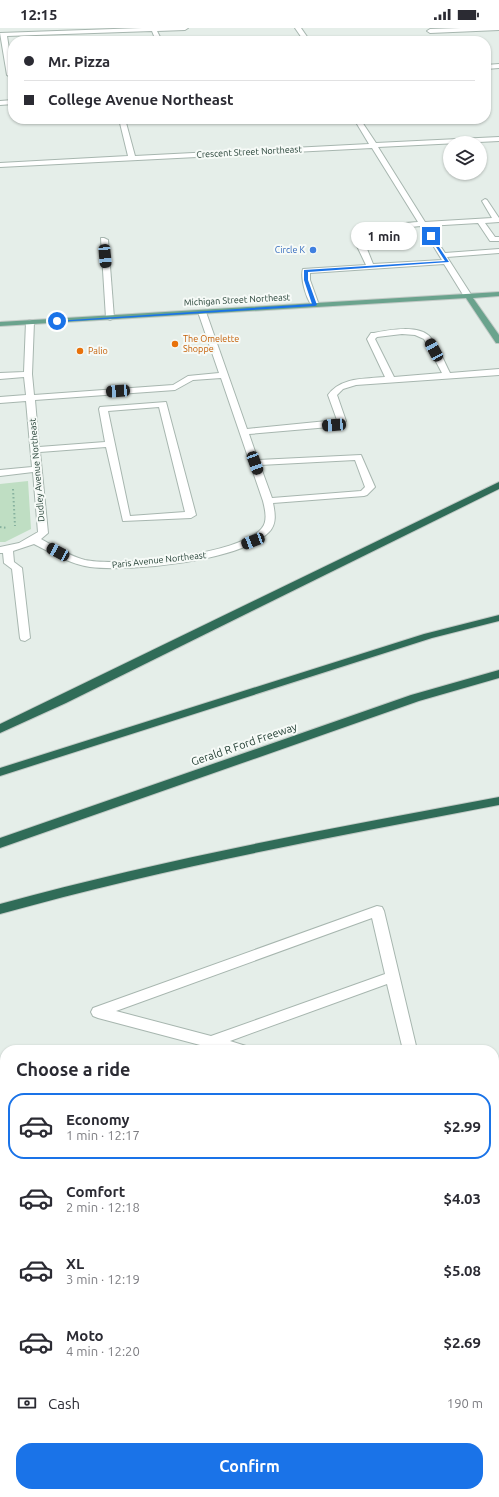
<!DOCTYPE html>
<html lang="en">
<head>
<meta charset="utf-8">
<style>
	:root { --surface:#fff; --page:#f2f2f3; --text:#2b2b33; --muted:#7c7c81; --line:#e1e1e2; --accent:#1a73e8 }
	body { margin:0; font-family:Ubuntu,sans-serif; background:var(--page); color:var(--text); height:100vh; display:flex; flex-direction:column; font-size:15px; white-space:nowrap }
	* { box-sizing:border-box; margin:0 }
	p { font-size:13px; color:var(--muted) }
	.icon { flex:none; width:22px; height:22px; fill:none; stroke:currentColor; stroke-width:2; stroke-linecap:round; stroke-linejoin:round }
	.map { position:relative; flex:1; overflow:hidden }
	.panel { position:absolute; left:0px; top:1017px; width:499px; height:452px; display:flex; flex-direction:column; background:var(--surface); border-radius:16px 16px 0 0; box-shadow:0 1px 3px #0004 }
	.panel>* { flex:none }
	.hud { position:absolute; left:8px; top:8px; width:483px; height:88px; border-radius:16px; box-shadow:0 1px 3px #0004; display:grid; align-content:center; height:88px; padding:0 16px; background:var(--surface) }
	.fabs { position:absolute; left:443px; top:108px; display:grid; gap:8px }
	.fabs a { display:grid; place-items:center; width:44px; height:44px; border-radius:50%; background:var(--surface); box-shadow:0 1px 3px #0004; font-size:20px }
	.end { position:absolute; width:18px; height:18px; margin:-9px; border:5px solid #1a73e8; background:#fff; box-shadow:0 0 0 2px #fff }
	.from { border-radius:50% }
	.bubble { position:absolute; height:28px; border-radius:14px; background:var(--surface); box-shadow:0 1px 3px #0004; font-size:13px; font-weight:700; line-height:28px; text-align:center }
	.car { position:absolute; width:12px; height:24px; margin:-12px -6px; border-radius:5px; box-shadow:0 0 3px 1px #0007; background:linear-gradient(#222 24%,#8ab4d8 0 40%,#222 0 76%,#8ab4d8 0 86%,#222 0) }
	.hud b { display:flex; align-items:center; gap:14px; height:38px; font-size:15px }
	.hud b+b { border-top:1px solid var(--line) }
	.hud i { width:10px; height:10px; background:var(--text) }
	ul { padding:0; list-style:none }
	li { display:flex; align-items:center; gap:12px; height:66px; margin:0 8px 6px; padding:0 8px; border:2px solid transparent; border-radius:16px }
	li div { flex:1 }
	li b { display:block; font-size:15px }
	li em { font-style:normal; font-weight:700 }
	li.current { border-color:var(--accent) }
	li>.icon { width:36px; height:36px; stroke-width:1.5 }
	h2 { padding:0 16px; font-size:18px; line-height:48px }
	.pay { display:flex; align-items:center; gap:10px; height:44px; padding:0 16px; font-size:15px }
	.pay p { margin-inline-start:auto }
	.action { display:flex; gap:8px; margin-top:auto; padding:8px 16px }
	.action a { flex:1; height:46px; border-radius:16px; background:var(--accent); color:#fff; font-size:16px; font-weight:700; line-height:46px; text-align:center }
	.status { display:flex; justify-content:space-between; align-items:center; height:28px; padding:0 20px; background:var(--surface); direction:ltr }
	.status svg { height:11px; fill:currentColor }
	.map>svg:first-child { display:block }
	.green { fill:#bfdec3 }
	.lines { fill:none; stroke-linecap:round; stroke-linejoin:round }
	.minor-casing { stroke:#a7b6af; stroke-width:2 }
	.major-casing { stroke:#c2cac6; stroke-width:2 }
	.highway-casing { stroke:#c2cac6; stroke-width:2 }
	.path { stroke:#86b19e; stroke-width:2; stroke-dasharray:1.5 2.5; stroke-linecap:butt }
	.minor { fill:#fff; fill-rule:evenodd }
	.major { fill:#6aa38d; fill-rule:evenodd }
	.highway { fill:#306c58; fill-rule:evenodd }
	.rail { stroke:#5f7b70; stroke-width:4; stroke-dasharray:11 5.5; stroke-linecap:butt }
	.route { fill:#1a73e8 }
	.shop-dot { fill:#3f7fe0; stroke:#f6faf7; stroke-width:1.5 }
	.food-dot { fill:#e8710a; stroke:#f6faf7; stroke-width:1.5 }
	.labels { text-anchor:middle; stroke-width:4; stroke-linejoin:round; paint-order:stroke }
	.far-street-label { font-size:9px; fill:#244035; stroke:#f6faf7 }
	.far-shop-label { font-size:9px; fill:#366cbe; stroke:#f6faf7; text-anchor:end }
	.far-food-label { font-size:9px; fill:#c56008; stroke:#f6faf7; text-anchor:start }
	.street-label { font-size:11px; fill:#244035; stroke:#f6faf7 }
</style>
</head>
<body>
<div class="status"><b>12:15</b><svg viewBox="0 0 49 12"><path d="M0 12V9h3v3zM5 12V6h3v6zM10 12V3h3v9zM15 12V0h3v12zM26 1h20v11H26zM47 4h2v5h-2z"/></svg></div>
<div class="map">
<svg width="499" height="1469" viewBox="0 0 499 1469">
	<rect width="100%" height="100%" fill="#e5eee9"/>
	<g class="green">
		<polygon points="28,453 31,501 5,514 0,514 0,456"/>
		<polygon points="0,1185 5,1186 5,1464 494,1464 494,1330 499,1332 499,1469 0,1469"/>
	</g>
	<g class="lines">
		<defs>
			<g id="minor">
				<polygon points="142,0 188,0 185,2 157,3 162,13 156,13 152,3 7,8 13,47 10,49 7,47 0,5"/>
				<polygon points="295,0 301,0 310,13 304,13"/>
				<polygon points="461,0 499,0 499,2 430,5 427,3 430,1"/>
				<polygon points="499,36 499,40 486,41 486,37"/>
				<polygon points="13,72 13,76 0,77 0,73"/>
				<path d="M 119,91 L 125,91 L 135,128 L 369,116 L 354,91 L 360,91 L 376,115 L 499,109 L 499,113 L 378,119 L 425,194 L 492,190 L 482,173 L 485,171 L 487,172 L 499,190 L 499,194 L 485,195 L 495,209 L 499,209 L 499,213 L 490,213 L 478,195 L 427,198 L 445,225 L 499,221 L 499,225 L 447,229 L 472,268 L 471,270 L 465,270 L 444,236 L 310,245 L 310,252 L 319,277 L 315,279 C 307,277 300,249 303,241 L 366,237 L 356,216 L 356,208 C 373,196 398,196 418,194 L 372,120 L 0,139 L 0,135 L 128,128 ZM 421,198 L 442,232 L 373,236 L 363,211 C 378,199 402,200 421,198 Z"/>
				<polygon points="101,210 104,210 108,212 114,290 110,292 106,290"/>
				<path d="M 199,282 L 205,282 L 206,284 L 247,401 L 337,392 L 328,367 C 341,349 365,351 385,349 L 367,311 L 371,305 L 374,305 C 389,302 420,296 431,310 C 439,320 444,333 450,345 L 499,341 L 499,347 L 356,357 L 343,361 L 337,367 L 346,393 L 341,398 L 249,406 L 258,432 L 361,427 L 375,459 L 367,467 L 364,468 L 273,475 C 275,485 277,496 269,504 C 241,533 130,544 90,539 C 70,536 52,525 34,516 L 13,523 L 14,534 L 22,540 L 30,610 L 25,613 L 21,612 L 20,610 L 12,541 L 4,535 L 3,525 L 0,525 L 0,519 L 19,515 L 38,504 L 33,444 L 0,448 L 0,442 L 32,439 L 26,373 L 0,375 L 0,369 L 26,367 L 24,349 L 0,351 L 0,345 L 24,344 L 26,294 L 30,292 L 34,294 L 32,346 L 34,367 L 173,357 L 188,348 L 219,345 L 198,284 ZM 402,306 L 415,307 L 424,311 L 442,345 L 394,349 L 375,311 L 377,309 ZM 221,350 L 263,473 C 265,481 268,493 262,500 C 241,527 119,539 85,532 C 70,528 55,519 41,511 L 48,505 L 40,424 L 106,419 L 123,493 L 191,490 L 196,487 L 166,374 L 100,379 L 99,381 L 105,414 L 39,419 L 35,372 L 175,362 L 193,352 ZM 159,379 L 185,484 L 130,488 L 108,383 ZM 355,432 L 365,459 L 361,463 L 272,470 L 260,437 Z"/>
				<path d="M 377,878 L 382,879 L 384,883 L 417,1022 L 403,1022 L 387,956 L 230,1013 L 246,1018 L 248,1022 L 219,1022 L 98,990 L 93,988 L 91,984 L 93,980 ZM 372,890 L 385,946 L 211,1008 L 116,983 Z"/>
				<polygon points="494,1084 499,1085 499,1097 494,1096"/>
			</g>
			<polygon id="major" points="499,264 499,268 473,270 499,307 499,315 496,315 466,270 0,298 0,294"/>
			<g id="highway">
				<polygon points="499,454 499,461 66,675 0,705 0,696"/>
				<polygon points="499,587 499,593 432,610 0,748 0,740 424,606"/>
				<polygon points="499,642 499,650 419,673 0,820 0,810 411,667"/>
				<path d="M 499,769 L 499,777 C 332,809 164,840 0,886 L 0,876 C 164,831 332,800 499,769 Z"/>
			</g>
		</defs>
		<use href="#minor" class="minor-casing"/>
		<use href="#major" class="major-casing"/>
		<use href="#highway" class="highway-casing"/>
		<g class="path">
			<polyline points="13,461 15,498"/>
			<polyline points="0,499 7,500"/>
		</g>
		<use href="#minor" class="minor"/>
		<use href="#major" class="major"/>
		<use href="#highway" class="highway"/>
		<g class="rail">
			<polyline points="0,1105 5,1106"/>
			<polyline points="494,1245 499,1247"/>
		</g>
	</g>
	<polygon class="route" points="431,207 449,234 308,244 308,252 317,277 315,278 57,294 55,293 312,276 304,252 304,242 445,233 429,208"/>
	<circle class="shop-dot" cx="313" cy="222" r="4"/>
	<g class="food-dot">
		<circle cx="175" cy="316" r="4"/>
		<circle cx="80" cy="323" r="4"/>
	</g>
	<g class="labels">
		<g class="far-street-label">
			<text transform="translate(249 124) rotate(-3)" y="3">Crescent Street Northeast</text>
			<text transform="translate(237 272) rotate(-3)" y="3">Michigan Street Northeast</text>
			<text transform="translate(37 442) rotate(-95)" y="3">Dudley Avenue Northeast</text>
			<text transform="translate(159 532) rotate(-6)" y="3">Paris Avenue Northeast</text>
		</g>
		<g class="far-shop-label">
			<text x="305" y="225">Circle K</text>
		</g>
		<g class="far-food-label">
			<text x="183" y="314">The Omelette<tspan x="183" dy="10">Shoppe</tspan></text>
			<text x="88" y="326">Palio</text>
		</g>
		<g class="street-label">
			<text transform="translate(244 716) rotate(-19)" y="4">Gerald R Ford Freeway</text>
		</g>
	</g>
</svg>
<div class="fabs">
<a><svg class="icon" aria-label="layers" viewBox="0 0 24 24"><path d="M12 4l9 5-9 5-9-5zM3 14l9 5 9-5"/></svg></a>
</div>
<i class="end from" style="left:57px;top:293px"></i>
<i class="end" style="left:431px;top:208px"></i>
<div class="bubble" style="left:351px;top:194px;width:66px">1 min</div>
<i class="car" style="left:105px;top:228px;rotate:175deg"></i>
<i class="car" style="left:434px;top:322px;rotate:332deg"></i>
<i class="car" style="left:118px;top:363px;rotate:266deg"></i>
<i class="car" style="left:334px;top:397px;rotate:266deg"></i>
<i class="car" style="left:255px;top:435px;rotate:160deg"></i>
<i class="car" style="left:253px;top:513px;rotate:249deg"></i>
<i class="car" style="left:58px;top:524px;rotate:298deg"></i>
<div class="hud">
<b><i class="from"></i>Mr. Pizza</b>
<b><i></i>College Avenue Northeast</b>
</div>
<section class="panel">
<h2>Choose a ride</h2>
<ul>
<li class="current"><svg class="icon" aria-label="car" viewBox="0 0 24 24"><path d="M5 17H2v-5l4-1 3-4h7l3 4 3 1v5h-3M9 17h6M6 11h13"/><circle cx="7" cy="17" r="2"/><circle cx="17" cy="17" r="2"/></svg><div><b>Economy</b><p>1 min · 12:17</p></div><em>$2.99</em></li>
<li><svg class="icon" aria-label="car" viewBox="0 0 24 24"><path d="M5 17H2v-5l4-1 3-4h7l3 4 3 1v5h-3M9 17h6M6 11h13"/><circle cx="7" cy="17" r="2"/><circle cx="17" cy="17" r="2"/></svg><div><b>Comfort</b><p>2 min · 12:18</p></div><em>$4.03</em></li>
<li><svg class="icon" aria-label="car" viewBox="0 0 24 24"><path d="M5 17H2v-5l4-1 3-4h7l3 4 3 1v5h-3M9 17h6M6 11h13"/><circle cx="7" cy="17" r="2"/><circle cx="17" cy="17" r="2"/></svg><div><b>XL</b><p>3 min · 12:19</p></div><em>$5.08</em></li>
<li><svg class="icon" aria-label="car" viewBox="0 0 24 24"><path d="M5 17H2v-5l4-1 3-4h7l3 4 3 1v5h-3M9 17h6M6 11h13"/><circle cx="7" cy="17" r="2"/><circle cx="17" cy="17" r="2"/></svg><div><b>Moto</b><p>4 min · 12:20</p></div><em>$2.69</em></li>
</ul>
<div class="pay"><svg class="icon" aria-label="cash" viewBox="0 0 24 24"><path d="M3 7h18v10H3z"/><circle cx="12" cy="12" r="2"/></svg>Cash<p>190 m</p></div>
<div class="action"><a>Confirm</a></div>
</section>
</div>
</body>
</html>
